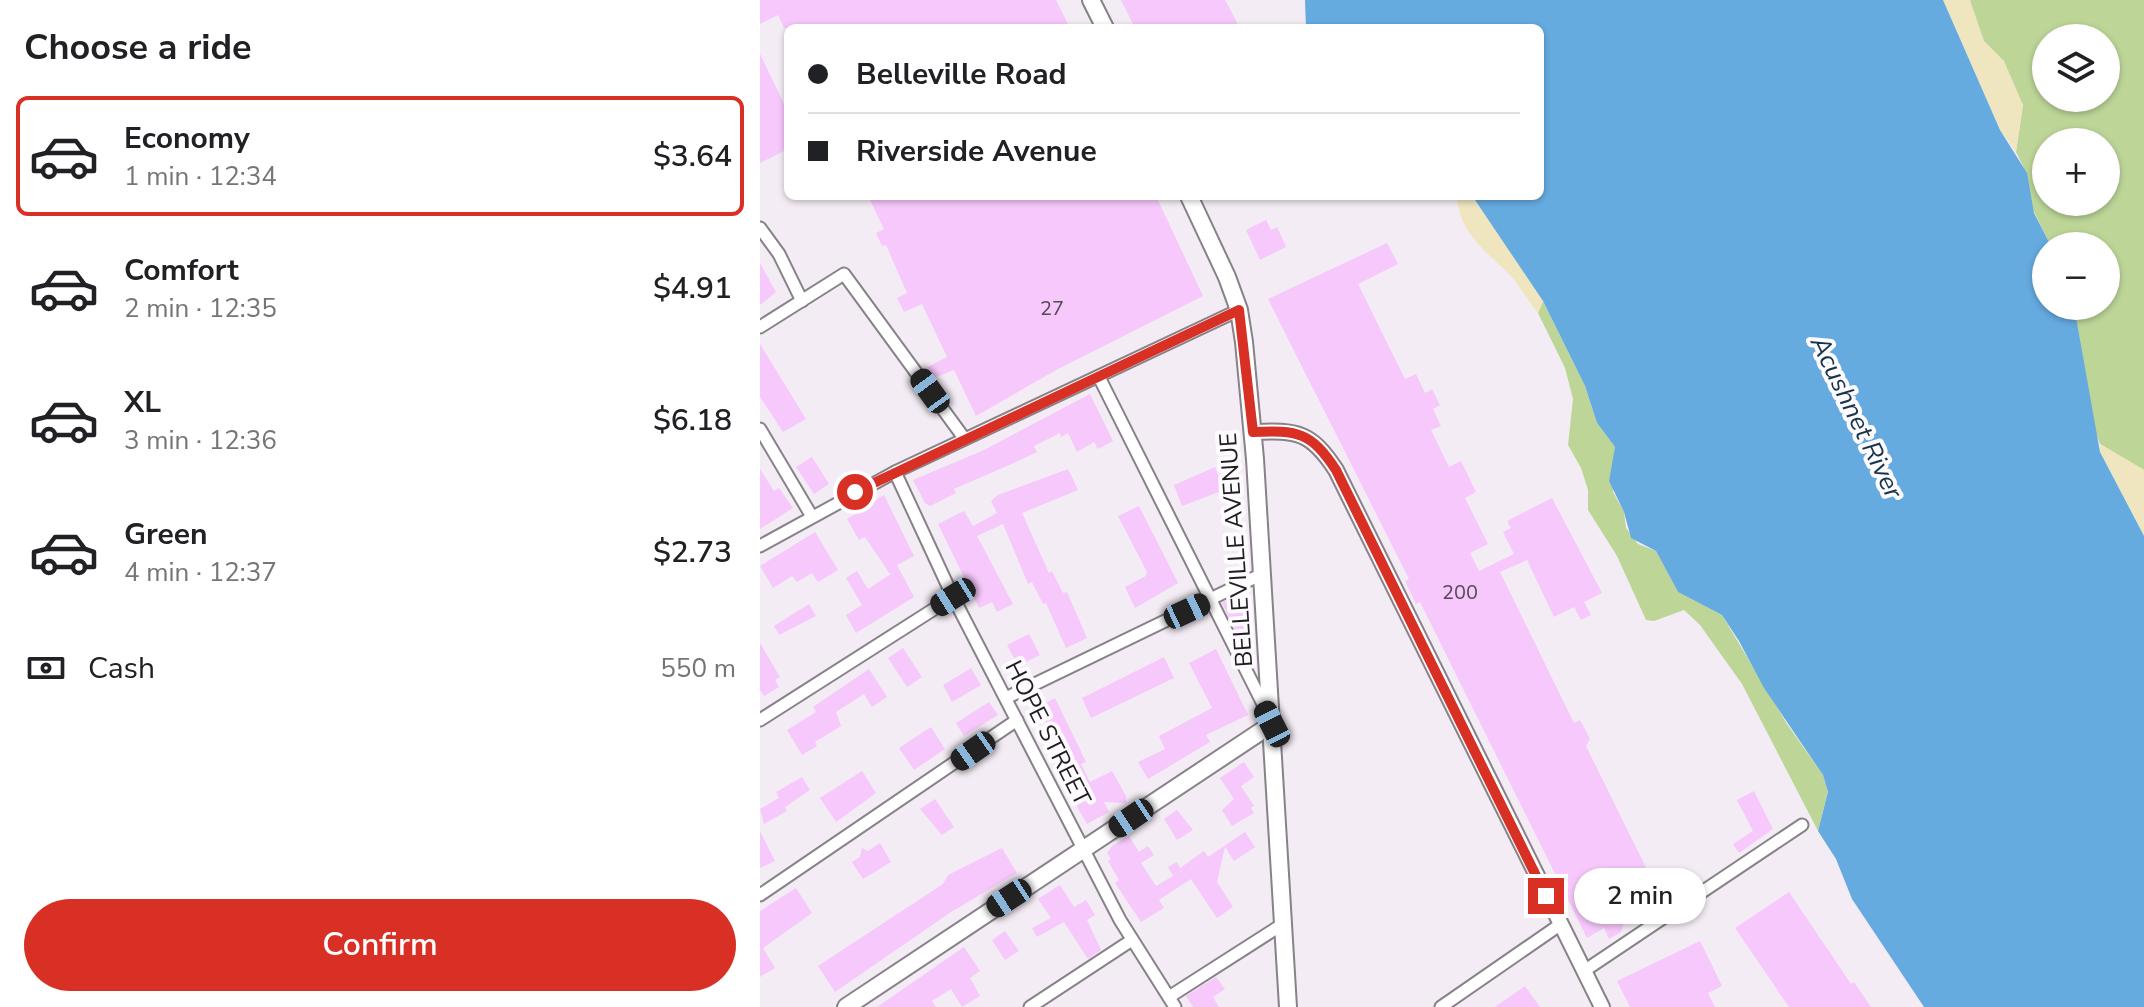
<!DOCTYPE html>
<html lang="en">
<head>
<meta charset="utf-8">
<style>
	:root { --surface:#fff; --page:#f6f6f6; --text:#202124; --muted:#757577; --line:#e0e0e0; --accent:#d93025 }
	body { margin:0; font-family:"Nunito Sans",sans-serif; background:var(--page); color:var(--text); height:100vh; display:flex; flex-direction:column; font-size:30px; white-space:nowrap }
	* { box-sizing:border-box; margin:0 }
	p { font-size:26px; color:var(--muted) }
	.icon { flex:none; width:44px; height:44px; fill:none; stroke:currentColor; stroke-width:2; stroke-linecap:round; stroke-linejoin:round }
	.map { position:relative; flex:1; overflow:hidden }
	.drawer { display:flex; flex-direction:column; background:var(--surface); width:760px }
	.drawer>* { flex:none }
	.hud { position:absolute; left:24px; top:24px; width:760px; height:176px; border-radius:12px; box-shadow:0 2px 6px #0004; display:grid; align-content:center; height:176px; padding:0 24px; background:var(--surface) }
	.fabs { position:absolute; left:1272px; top:24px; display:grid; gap:16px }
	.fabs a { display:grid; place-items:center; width:88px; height:88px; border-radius:50%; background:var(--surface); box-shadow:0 2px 6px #0004; font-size:40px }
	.end { position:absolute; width:36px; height:36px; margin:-18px; border:10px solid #d93025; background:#fff; box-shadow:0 0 0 4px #fff }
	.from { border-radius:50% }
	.bubble { position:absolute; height:56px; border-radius:28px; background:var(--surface); box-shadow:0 2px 6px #0004; font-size:26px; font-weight:600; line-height:56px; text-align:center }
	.car { position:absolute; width:24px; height:48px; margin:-24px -12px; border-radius:10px; box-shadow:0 0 6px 2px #0007; background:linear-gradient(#222 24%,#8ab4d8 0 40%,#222 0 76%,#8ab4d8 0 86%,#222 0) }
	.hud b { display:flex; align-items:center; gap:28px; height:76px; font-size:30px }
	.hud b+b { border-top:2px solid var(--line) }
	.hud i { width:20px; height:20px; background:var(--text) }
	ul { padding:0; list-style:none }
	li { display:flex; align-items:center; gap:24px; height:120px; margin:0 16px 12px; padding:0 8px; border:4px solid transparent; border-radius:12px }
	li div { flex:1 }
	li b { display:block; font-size:30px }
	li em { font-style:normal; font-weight:600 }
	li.on { border-color:var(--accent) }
	li>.icon { width:72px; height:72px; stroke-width:1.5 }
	h2 { padding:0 24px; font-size:36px; line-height:96px }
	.pay { display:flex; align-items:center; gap:20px; height:88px; padding:0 24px; font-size:30px }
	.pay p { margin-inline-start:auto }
	.cta { display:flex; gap:16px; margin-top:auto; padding:16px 24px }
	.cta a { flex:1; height:92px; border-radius:48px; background:var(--accent); color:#fff; font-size:32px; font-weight:600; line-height:92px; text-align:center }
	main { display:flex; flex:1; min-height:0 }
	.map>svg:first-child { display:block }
	.green { fill:#bdd698; fill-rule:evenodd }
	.sand { fill:#efe6c0 }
	.water { fill:#65abe0 }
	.building { fill:#f6c8fb }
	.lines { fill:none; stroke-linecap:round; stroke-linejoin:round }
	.minor-casing { stroke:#878188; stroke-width:15 }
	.tertiary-casing { stroke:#878188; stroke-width:18 }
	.secondary-casing { stroke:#878188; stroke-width:20 }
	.minor { stroke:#fff; stroke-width:11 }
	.tertiary { stroke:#fff; stroke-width:14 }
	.secondary { stroke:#fff; stroke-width:16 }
	.route { stroke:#d93025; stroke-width:10 }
	.labels { text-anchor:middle; stroke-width:8; stroke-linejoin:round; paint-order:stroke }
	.number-label { font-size:20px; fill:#564857 }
	.street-label { font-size:24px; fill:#201d20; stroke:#fefbff }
	.water-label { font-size:26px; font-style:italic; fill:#16354b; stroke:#fefbff }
</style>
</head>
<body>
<main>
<section class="drawer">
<h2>Choose a ride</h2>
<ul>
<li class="on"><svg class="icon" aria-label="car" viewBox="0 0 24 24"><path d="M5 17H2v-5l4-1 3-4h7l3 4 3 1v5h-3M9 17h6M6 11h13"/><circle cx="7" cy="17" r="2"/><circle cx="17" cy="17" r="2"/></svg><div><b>Economy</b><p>1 min · 12:34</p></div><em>$3.64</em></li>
<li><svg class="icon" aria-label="car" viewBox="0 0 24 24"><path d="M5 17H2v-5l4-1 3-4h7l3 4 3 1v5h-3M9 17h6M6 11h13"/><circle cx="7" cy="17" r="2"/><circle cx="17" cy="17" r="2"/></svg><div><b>Comfort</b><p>2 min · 12:35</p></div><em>$4.91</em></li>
<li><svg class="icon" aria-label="car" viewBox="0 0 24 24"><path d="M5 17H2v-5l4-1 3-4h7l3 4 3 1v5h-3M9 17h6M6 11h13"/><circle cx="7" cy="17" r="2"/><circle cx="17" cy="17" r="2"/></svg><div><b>XL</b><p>3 min · 12:36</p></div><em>$6.18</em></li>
<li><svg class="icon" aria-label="car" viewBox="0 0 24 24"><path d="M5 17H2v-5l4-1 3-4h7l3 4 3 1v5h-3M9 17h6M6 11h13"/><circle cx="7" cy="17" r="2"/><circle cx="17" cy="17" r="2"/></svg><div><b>Green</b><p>4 min · 12:37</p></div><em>$2.73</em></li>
</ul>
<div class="pay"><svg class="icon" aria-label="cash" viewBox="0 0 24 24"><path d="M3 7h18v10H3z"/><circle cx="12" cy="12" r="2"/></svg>Cash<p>550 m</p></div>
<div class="cta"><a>Confirm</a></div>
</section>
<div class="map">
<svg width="1384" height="1007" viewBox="0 0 1384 1007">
	<rect width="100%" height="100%" fill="#f4ecf4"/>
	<g class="green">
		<path d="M 1210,0 L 1384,0 L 1384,470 L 1340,444 L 1334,428 L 1314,306 L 1346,306 L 1346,246 L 1291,246 L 1271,206 L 1263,166 L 1256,152 L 1263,104 L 1219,39 ZM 1286,38 L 1346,38 L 1346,98 L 1286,98 ZM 1286,142 L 1346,142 L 1346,202 L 1286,202 Z"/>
		<polygon points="783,301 825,386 837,423 855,447 853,492 864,512 866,528 878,544 896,551 918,592 962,615 1027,724 1063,775 1068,792 1058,831 982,684 940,625 924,610 894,621 886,620 857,556 828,510 828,490 821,468 808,445 813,399 805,368 778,313"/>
	</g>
	<g class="sand">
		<polygon points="1183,0 1210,0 1224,41 1244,61 1263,105 1256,152 1240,130"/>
		<path d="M 697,196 L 714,196 L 783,301 L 778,313 C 768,301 759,284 748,273 C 725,251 698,231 697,196 Z"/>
		<polygon points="1340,444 1384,470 1384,536 1340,452"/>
	</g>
	<polygon class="water" points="545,0 1183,0 1240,130 1267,173 1274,213 1291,246 1286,246 1286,306 1314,306 1340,452 1384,536 1384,1007 1164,1007 1092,899 1076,859 1058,831 1068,792 1063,775 1004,688 979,641 962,615 918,592 896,551 871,538 864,512 849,481 855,447 837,423 825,386 783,301 715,200 714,196 780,196 780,28 546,28"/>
	<g class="building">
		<polygon points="0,0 296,0 310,28 24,28 18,15 0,24"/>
		<polygon points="361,0 465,0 480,28 375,28"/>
		<polygon points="0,54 28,112 28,149 0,163"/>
		<polygon points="108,196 396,196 443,296 298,369 216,416 194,370 171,379 166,368 187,357 162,304 144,312 137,298 147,293 126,245 122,246 116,233 124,229"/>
		<polygon points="506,220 511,230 517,227 526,247 500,260 486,230"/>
		<polygon points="627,243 638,264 598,284 645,379 656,374 665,393 672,389 680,405 673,409 681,426 671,430 689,467 701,461 716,492 705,498 728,544 710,553 719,571 754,554 743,532 751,528 747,521 792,498 842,593 824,602 831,615 821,620 814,607 794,617 767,560 740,572 814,723 820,720 830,739 826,746 902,900 873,918 866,917 861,932 849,939 844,928 827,938 660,602 656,604 645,581 649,579 508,299"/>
		<polygon points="0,263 16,292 0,305"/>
		<polygon points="0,344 46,419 23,432 0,397"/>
		<polygon points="330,394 353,441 338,449 334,442 317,452 308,433 301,437 300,433 274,446 277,452 256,462 194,489 196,493 170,506 165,503 153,480 224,450"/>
		<polygon points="52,457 69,484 54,494 36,467"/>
		<polygon points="455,467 464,490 422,506 414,485"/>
		<polygon points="0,469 14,491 19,488 33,508 0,529"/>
		<polygon points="308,469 318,490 262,513 289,573 292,571 303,593 307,592 327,638 306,648 286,603 283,604 272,582 268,584 243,524 217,536 253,604 237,612 232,602 219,608 178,524 204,511 213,526 237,513 231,501 238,495"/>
		<polygon points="124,495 154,556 137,565 154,597 96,633 86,615 102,605 86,578 97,571 108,589 134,572 130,574 105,537 99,540 87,519"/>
		<polygon points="379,506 418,583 375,608 365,587 386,576 387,572 358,516"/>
		<polygon points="55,532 78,570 58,582 52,573 37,582 32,576 13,588 0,566"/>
		<polygon points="476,596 484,598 486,632 478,636 462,603"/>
		<polygon points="49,604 56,616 19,635 14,626"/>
		<polygon points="269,634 280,655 258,666 247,645"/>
		<polygon points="0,643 20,677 15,680 19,687 4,696 0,690"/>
		<polygon points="143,648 162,677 147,687 128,658"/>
		<polygon points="456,649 488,715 446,735 450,742 388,779 378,762 405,749 399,736 452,708 429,663"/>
		<polygon points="404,657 414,678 331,718 322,698"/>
		<polygon points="211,668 221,685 192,702 183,685"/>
		<polygon points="109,669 127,697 112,707 104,694 76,712 81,726 55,742 57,746 42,755 27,730 56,712 53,707"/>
		<polygon points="295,698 326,762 321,764 330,782 352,771 366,796 366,803 344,802 349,812 327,824 289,757 300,751 278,707"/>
		<polygon points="229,702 238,715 204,736 196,723"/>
		<polygon points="171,727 185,749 154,770 139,748"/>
		<polygon points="484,762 494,777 481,786 494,806 491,808 494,813 472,826 462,810 474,799 460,778"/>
		<polygon points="102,771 116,793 76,822 60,798"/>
		<polygon points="42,777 50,790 25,807 27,811 4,824 0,809 19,798 16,792"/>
		<polygon points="994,791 1013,829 979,853 973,844 993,831 977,800"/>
		<polygon points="175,799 194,827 182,835 160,809"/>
		<polygon points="417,810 433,830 417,840 404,819"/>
		<polygon points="0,831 15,861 0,868"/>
		<polygon points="485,832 495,847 474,861 465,847 457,882 473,907 457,918 431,879 399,900 404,908 381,922 355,883 359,880 348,861 351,859 347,853 352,846 369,836 379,852 388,846 394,855 381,863 396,886 413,876 408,867 417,862 420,868 444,851 448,857"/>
		<polygon points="120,843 131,862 103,879 92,862 100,857 102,848 108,851"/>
		<polygon points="242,848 257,873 191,912 75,992 58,966 183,884 188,875"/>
		<polygon points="300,885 314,907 326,900 335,915 327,920 341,950 328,959 304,922 277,937 272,928 291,918 278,899"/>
		<polygon points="36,888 52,913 3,948 15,968 0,977 0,911"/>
		<polygon points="1029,892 1091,984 1094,982 1111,1007 1029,1007 975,928"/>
		<polygon points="245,931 259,951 245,960 232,940"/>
		<polygon points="940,941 962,986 948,993 955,1007 870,1007 857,981"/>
		<polygon points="204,947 220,971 210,978 220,996 202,1007 191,989 172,1001 176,1007 117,1007"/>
		<polygon points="456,977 465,989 453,997 459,1007 433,1007 426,996"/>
		<polygon points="765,986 780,1007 735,1007"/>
	</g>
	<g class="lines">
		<defs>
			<g id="minor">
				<polyline points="0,228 19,254 42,301"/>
				<polyline points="0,327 84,274 204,438"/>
				<polyline points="339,377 509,716"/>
				<polyline points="0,429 51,515"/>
				<polyline points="135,472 193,597 360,920 415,1007"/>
				<polyline points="0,546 135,472 479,310"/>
				<polyline points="246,698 500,575"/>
				<polyline points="0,720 193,597"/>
				<polyline points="0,895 257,720"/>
				<polyline points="824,971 1042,825"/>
				<polyline points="409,997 523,924"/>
				<polyline points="270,1007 372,940"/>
				<polyline points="681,1007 801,924"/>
			</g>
			<path id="tertiary" d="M 493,432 C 538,430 551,432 576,470 L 842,1007"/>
			<g id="secondary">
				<polyline points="331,0 345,28"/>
				<polyline points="429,196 467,277 479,310 484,342 495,459 528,1007"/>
				<polyline points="86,1007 512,724"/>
			</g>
		</defs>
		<use href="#minor" class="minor-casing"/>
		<use href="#tertiary" class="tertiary-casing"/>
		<use href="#secondary" class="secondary-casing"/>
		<use href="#minor" class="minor"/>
		<use href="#tertiary" class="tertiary"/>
		<use href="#secondary" class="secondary"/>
	</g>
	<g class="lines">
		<path class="route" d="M 95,492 L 479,310 L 493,432 C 538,430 551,432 576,470 L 786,896"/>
	</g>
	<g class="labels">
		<g class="number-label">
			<text x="292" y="315">27</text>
			<text x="700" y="599">200</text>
		</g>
		<g class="street-label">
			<text transform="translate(476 550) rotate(-94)" y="8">BELLEVILLE AVENUE</text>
			<text transform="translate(288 733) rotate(63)" y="8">HOPE STREET</text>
		</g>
		<g class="water-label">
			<text transform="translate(1097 417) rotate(64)" y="9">Acushnet River</text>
		</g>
	</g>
</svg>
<div class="fabs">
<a><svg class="icon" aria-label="layers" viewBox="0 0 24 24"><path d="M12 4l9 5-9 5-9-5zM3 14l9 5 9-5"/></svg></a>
<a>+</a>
<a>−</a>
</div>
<i class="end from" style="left:95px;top:492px"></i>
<i class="end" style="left:786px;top:896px"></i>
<div class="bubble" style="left:814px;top:868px;width:132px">2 min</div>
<i class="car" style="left:170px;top:391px;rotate:324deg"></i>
<i class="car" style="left:193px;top:597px;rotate:238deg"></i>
<i class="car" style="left:427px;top:611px;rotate:65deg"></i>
<i class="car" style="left:512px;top:724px;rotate:333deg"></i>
<i class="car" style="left:213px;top:751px;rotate:235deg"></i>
<i class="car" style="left:371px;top:818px;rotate:236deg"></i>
<i class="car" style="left:249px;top:898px;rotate:237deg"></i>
<div class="hud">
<b><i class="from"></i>Belleville Road</b>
<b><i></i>Riverside Avenue</b>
</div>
</div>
</main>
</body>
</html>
